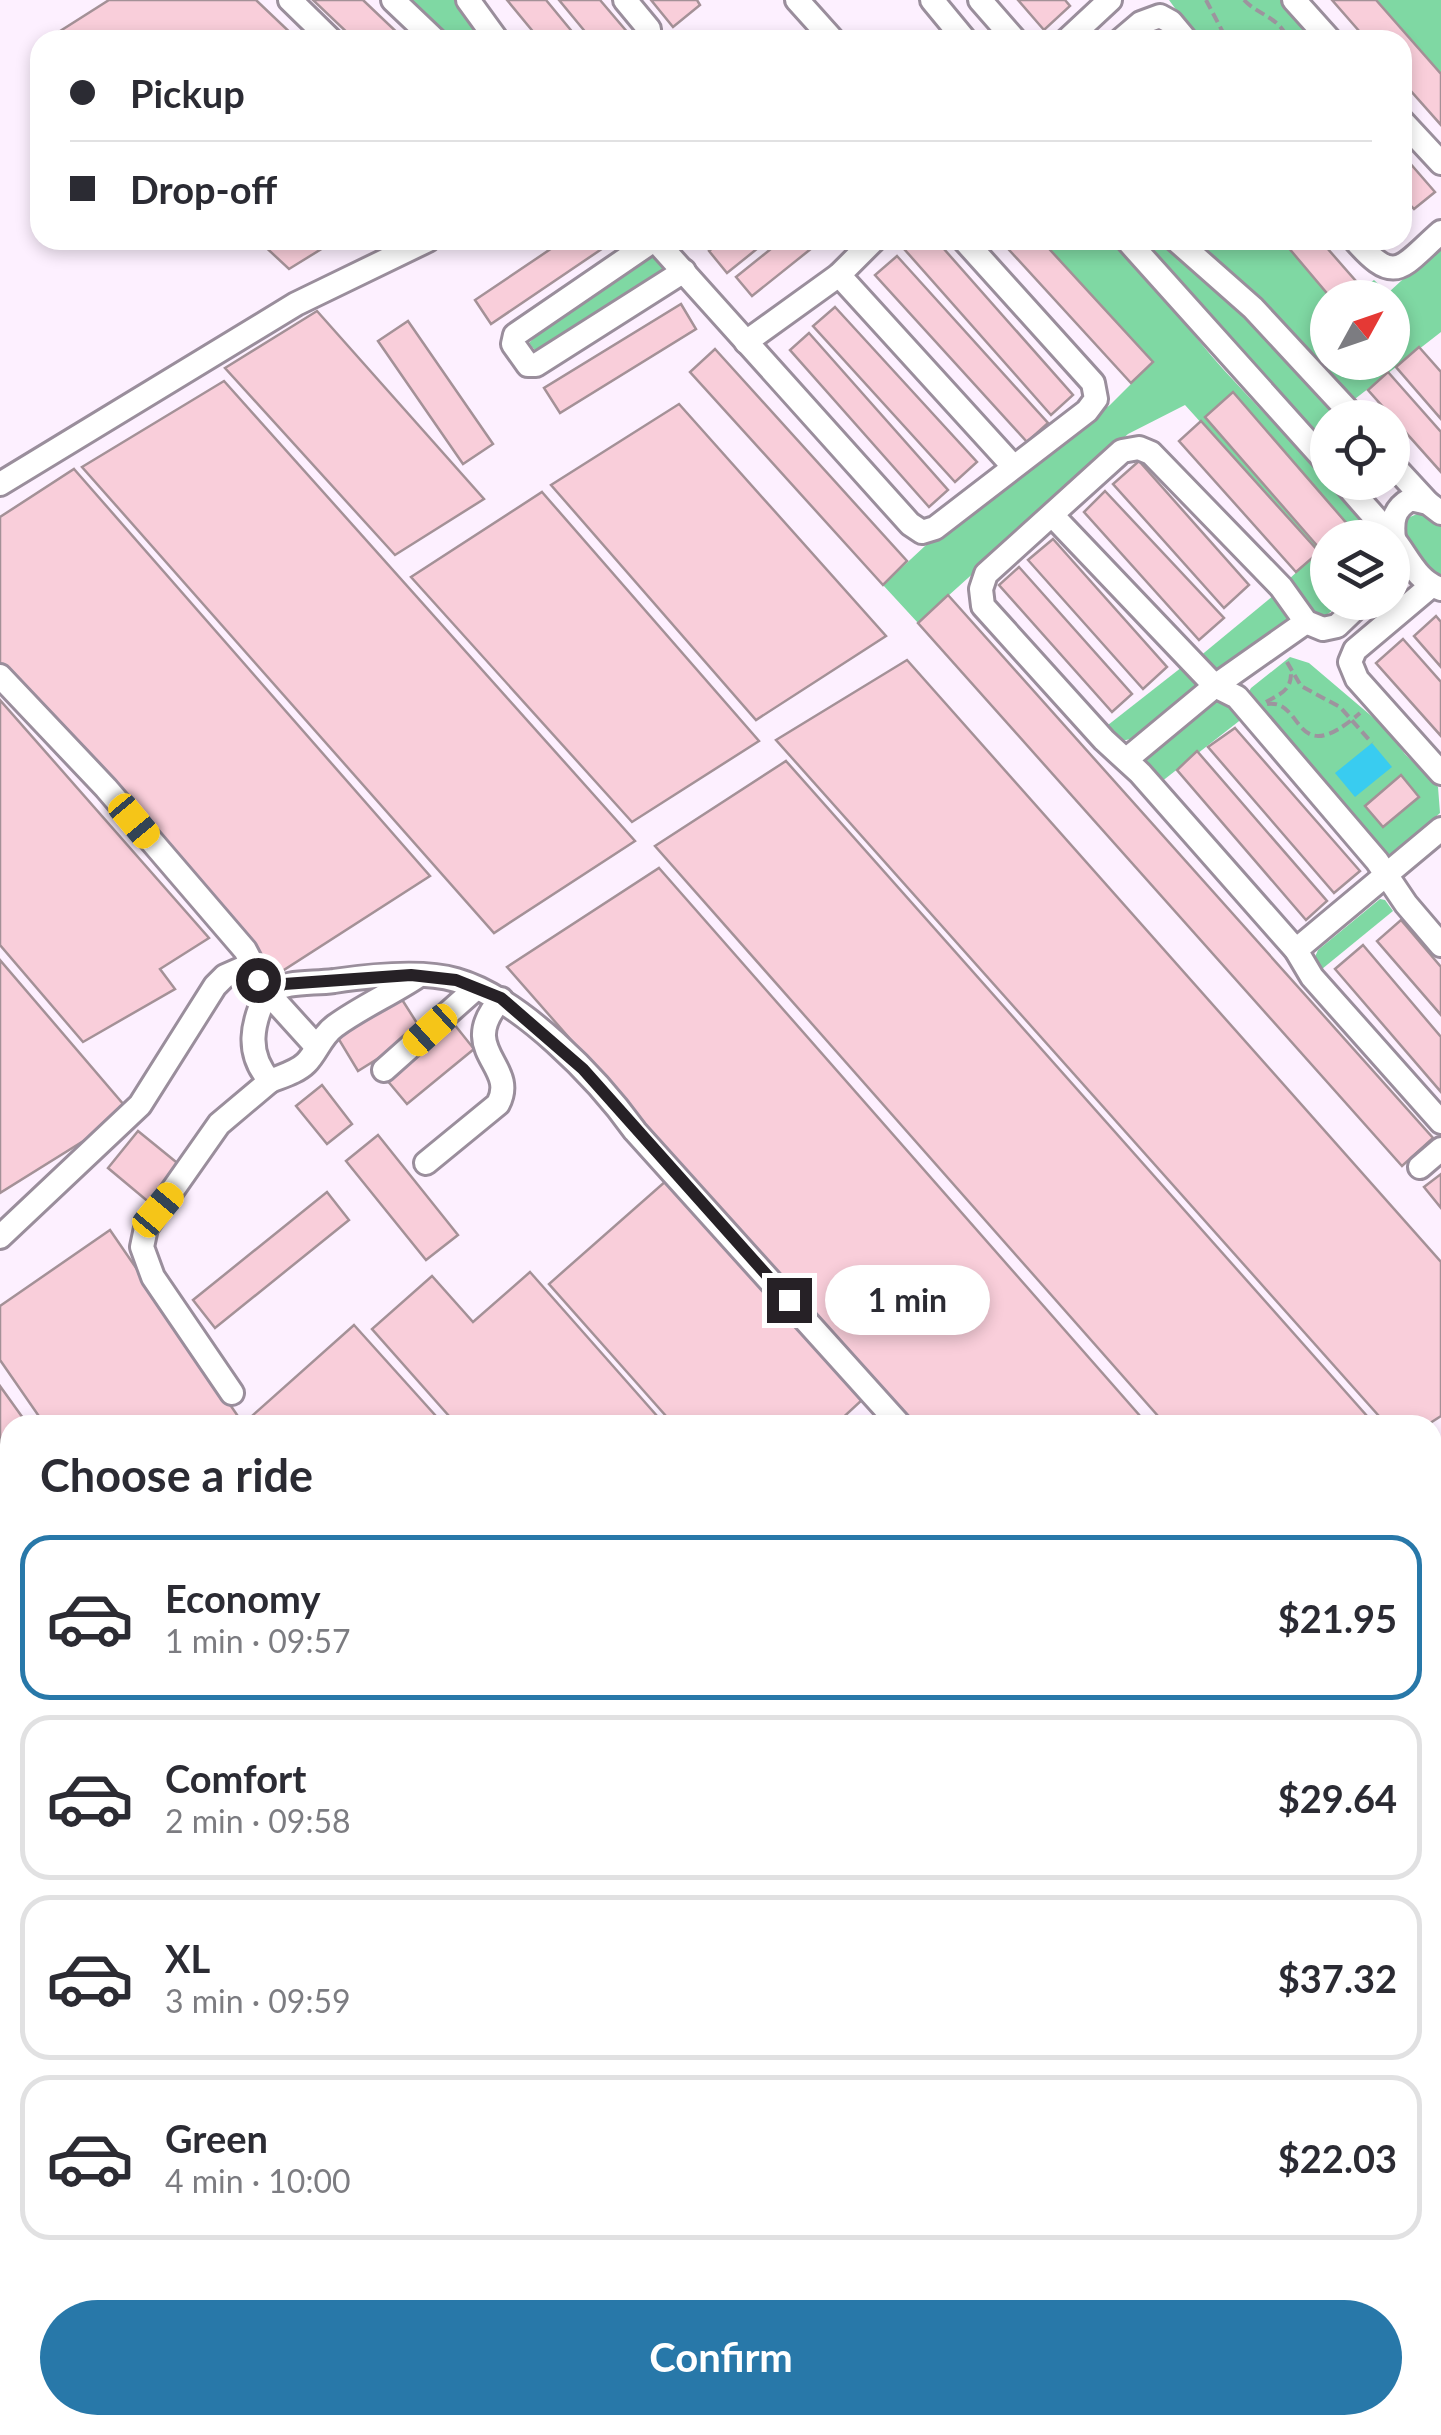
<!DOCTYPE html>
<html lang="en">
<head>
<meta charset="utf-8">
<style>
	:root { --surface:#fff; --page:#f7f7f7; --text:#2b2b33; --muted:#7c7c81; --line:#e1e1e2; --accent:#2878a9 }
	body { margin:0; font-family:Lato,sans-serif; background:var(--page); color:var(--text); height:100vh; display:flex; flex-direction:column; font-size:38px; white-space:nowrap }
	* { box-sizing:border-box; margin:0 }
	p { font-size:32px; color:var(--muted) }
	.icon { flex:none; width:55px; height:55px; fill:none; stroke:currentColor; stroke-width:2; stroke-linecap:round; stroke-linejoin:round }
	.map { position:relative; flex:1; overflow:hidden }
	.drawer { position:absolute; left:0px; top:1415px; width:1442px; height:1020px; display:flex; flex-direction:column; background:var(--surface); border-radius:30px 30px 0 0; box-shadow:0 5px 15px #0003 }
	.drawer>* { flex:none }
	.guide { position:absolute; left:30px; top:30px; width:1382px; height:220px; border-radius:30px; box-shadow:0 5px 15px #0003; display:grid; align-content:center; height:220px; padding:0 40px; background:var(--surface) }
	.needle { width:65px; rotate:50deg }
	.controls { position:absolute; left:1310px; top:280px; display:grid; gap:20px }
	.controls a { display:grid; place-items:center; width:100px; height:100px; border-radius:50%; background:var(--surface); box-shadow:0 5px 15px #0003; font-size:50px }
	.end { position:absolute; width:45px; height:45px; margin:-22px; border:12px solid #262126; background:#fff; box-shadow:0 0 0 5px #fff }
	.from { border-radius:50% }
	.bubble { position:absolute; height:70px; border-radius:35px; background:var(--surface); box-shadow:0 5px 15px #0003; font-size:32px; font-weight:700; line-height:70px; text-align:center }
	.car { position:absolute; width:30px; height:60px; margin:-30px -15px; border-radius:12px; box-shadow:0 0 8px 2px #0007; background:linear-gradient(#f5c518 24%,#345 0 40%,#f5c518 0 76%,#345 0 86%,#f5c518 0) }
	.guide b { display:flex; align-items:center; gap:35px; height:95px; font-size:38px }
	.guide b+b { border-top:2px solid var(--line) }
	.guide i { width:25px; height:25px; background:var(--text) }
	ul { padding:0; list-style:none }
	li { display:flex; align-items:center; gap:30px; height:165px; margin:0 20px 15px; padding:0 20px; border:5px solid var(--line); border-radius:30px }
	li div { flex:1 }
	li b { display:block; font-size:38px }
	li em { font-style:normal; font-weight:700 }
	li.on { border-color:var(--accent) }
	li>.icon { width:90px; height:90px; stroke-width:1.5 }
	h2 { padding:0 40px; font-size:45px; line-height:120px }
	.action { display:flex; gap:20px; margin-top:auto; padding:20px 40px }
	.action a { flex:1; height:115px; border-radius:60px; background:var(--accent); color:#fff; font-size:40px; font-weight:700; line-height:115px; text-align:center }
	.map>svg:first-child { display:block }
	.green { fill:#7fd8a3 }
	.water { fill:#39ccf0 }
	.building { fill:#f9ceda; stroke:#a49197; stroke-width:2.5 }
	.lines { fill:none; stroke-linecap:round; stroke-linejoin:round }
	.minor-casing { stroke:#9a8e9c; stroke-width:28 }
	.path { stroke:#9d949e; stroke-width:4; stroke-dasharray:10 5; stroke-linecap:butt }
	.minor { stroke:#fff; stroke-width:22 }
	.route { stroke:#262126; stroke-width:12 }
</style>
</head>
<body>
<div class="map">
<svg width="1441" height="2435" viewBox="0 0 1441 2435">
	<rect width="100%" height="100%" fill="#fdf0ff"/>
	<g class="green">
		<polygon points="395,0 466,0 496,40 437,40"/>
		<polygon points="1169,0 1280,0 1315,40 1198,40"/>
		<polygon points="1376,0 1441,0 1441,74"/>
		<path d="M 1041,240 L 1113,240 C 1152,281 1186,327 1223,369 C 1274,425 1325,476 1374,532 L 1378,537 L 1328,538 L 1328,602 L 1344,603 L 1323,617 L 1312,613 L 1286,582 L 1318,552 L 1185,405 L 1128,434 L 918,623 L 883,585 L 925,546 L 1110,405 L 1153,362 Z"/>
		<polygon points="1138,240 1161,240 1244,314 1342,417 1328,418 1327,449"/>
		<polygon points="1188,240 1282,240 1331,297 1328,298 1328,362 1392,362 1392,298 1352,297 1374,280 1388,293 1441,244 1441,332 1351,402"/>
		<polygon points="651,252 664,268 538,354 529,343 542,329"/>
		<path d="M 1422,512 L 1441,526 L 1441,580 C 1424,568 1398,541 1405,519 Z"/>
		<polygon points="1273,596 1293,618 1215,673 1199,657"/>
		<polygon points="1290,657 1309,663 1382,725 1405,754 1438,787 1440,813 1395,853 1385,855 1247,695 1251,688"/>
		<polygon points="1182,667 1199,687 1134,738 1122,741 1114,737 1108,725"/>
		<path d="M 1216,699 L 1226,699 L 1243,718 L 1161,782 C 1150,771 1144,765 1148,749 Z"/>
		<polygon points="1380,899 1385,900 1393,911 1322,969 1314,959 1318,950"/>
	</g>
	<polygon class="water" points="1372,743 1392,767 1355,797 1335,773"/>
	<g class="building">
		<polygon points="109,0 256,0 298,40 46,40"/>
		<polygon points="313,0 363,0 405,40 355,40"/>
		<polygon points="507,0 546,0 579,40 540,40"/>
		<polygon points="559,0 600,0 634,40 592,40"/>
		<polygon points="651,0 697,0 700,5 673,27"/>
		<polygon points="1018,0 1065,0 1070,6 1044,30"/>
		<polygon points="1332,0 1376,0 1441,74 1441,125 1402,81 1402,40 1367,40"/>
		<polygon points="1402,154 1435,192 1414,209 1402,196"/>
		<polygon points="258,240 336,240 289,269"/>
		<polygon points="564,240 615,240 491,324 475,300"/>
		<polygon points="722,240 768,240 727,273 709,251"/>
		<polygon points="782,240 822,240 752,296 736,277"/>
		<polygon points="916,240 936,240 1073,395 1051,415 905,250"/>
		<polygon points="1000,240 1041,240 1153,362 1131,383"/>
		<polygon points="1282,240 1320,240 1362,288 1352,298 1331,298"/>
		<polygon points="897,256 1048,423 1027,442 875,275"/>
		<polygon points="681,304 696,329 560,413 544,388"/>
		<polygon points="835,307 977,462 955,482 813,326"/>
		<polygon points="317,311 484,499 395,555 225,368"/>
		<polygon points="408,321 493,444 463,464 378,341"/>
		<polygon points="809,333 948,490 929,507 790,350"/>
		<polygon points="1419,347 1441,372 1441,419 1396,367"/>
		<polygon points="715,349 907,561 883,585 690,372"/>
		<polygon points="1388,372 1441,432 1441,472 1368,390"/>
		<polygon points="224,381 635,841 494,933 82,467"/>
		<polygon points="1233,392 1355,533 1350,538 1328,538 1327,557 1205,417"/>
		<polygon points="679,404 886,636 756,720 551,485"/>
		<polygon points="1201,421 1319,552 1296,572 1179,441"/>
		<polygon points="1139,461 1249,585 1224,608 1113,484"/>
		<polygon points="74,469 430,876 276,975 0,665 0,517"/>
		<polygon points="1105,491 1224,618 1199,640 1084,512"/>
		<polygon points="542,492 759,741 632,822 411,577"/>
		<polygon points="1053,539 1167,667 1143,689 1028,560"/>
		<polygon points="1019,567 1132,694 1112,712 999,585"/>
		<polygon points="948,595 1433,1138 1402,1166 918,623"/>
		<polygon points="1436,616 1441,622 1441,667 1414,636"/>
		<polygon points="1403,639 1441,682 1441,736 1376,663"/>
		<polygon points="907,660 1441,1262 1441,1416 1427,1425 1387,1425 776,740"/>
		<polygon points="0,700 209,938 160,969 175,989 83,1042 0,945"/>
		<polygon points="1235,728 1360,871 1334,893 1208,747"/>
		<polygon points="1197,751 1327,901 1306,920 1177,770"/>
		<polygon points="786,761 1375,1425 1166,1425 655,846"/>
		<polygon points="1401,775 1419,797 1383,827 1365,806"/>
		<polygon points="659,868 1148,1425 909,1425 507,967"/>
		<polygon points="1401,920 1441,967 1441,1015 1377,941"/>
		<polygon points="1363,945 1441,1037 1441,1092 1335,969"/>
		<polygon points="0,960 130,1112 0,1193"/>
		<polygon points="401,998 422,1031 358,1071 338,1038"/>
		<polygon points="454,1024 474,1049 407,1104 386,1079"/>
		<polygon points="322,1085 352,1124 327,1144 296,1106"/>
		<polygon points="138,1131 181,1166 151,1204 108,1168"/>
		<polygon points="378,1135 458,1235 426,1260 346,1161"/>
		<polygon points="1441,1174 1441,1208 1424,1187"/>
		<polygon points="667,1180 862,1400 835,1425 674,1425 549,1284"/>
		<polygon points="327,1192 349,1220 215,1328 193,1300"/>
		<polygon points="110,1230 244,1425 45,1425 0,1360 0,1306"/>
		<polygon points="530,1272 665,1425 457,1425 372,1329 432,1276 473,1322"/>
		<polygon points="354,1325 444,1425 262,1425 253,1415"/>
		<polygon points="0,1386 28,1425 10,1425 10,1678 0,1664"/>
		<polygon points="1432,1519 1441,1530 1441,1663 1432,1669"/>
		<polygon points="0,1684 10,1699 10,1960 0,1967"/>
		<polygon points="1434,1725 1441,1734 1441,1909 1432,1902"/>
		<polygon points="1441,1944 1441,2133 1432,2119 1432,1947"/>
	</g>
	<g class="lines">
		<defs>
			<g id="minor">
				<polyline points="290,0 331,40"/>
				<polyline points="393,0 435,40"/>
				<polyline points="468,0 497,40"/>
				<polyline points="625,0 649,29"/>
				<polyline points="797,0 833,40"/>
				<polyline points="932,0 965,40"/>
				<polyline points="980,0 1015,40"/>
				<polyline points="1294,0 1330,40"/>
				<polyline points="1067,40 1110,0"/>
				<polyline points="1121,40 1141,23 1160,16 1171,22 1186,40"/>
				<polyline points="1402,121 1441,163"/>
				<polyline points="654,240 515,335 513,344 528,365 536,365 684,271"/>
				<polyline points="655,240 910,524 922,532 935,528 1087,411 1096,399 1093,383 964,240"/>
				<polyline points="1127,240 1328,464"/>
				<polyline points="1176,240 1253,308 1355,418"/>
				<path d="M 1355,240 C 1396,287 1401,267 1441,232"/>
				<polyline points="839,275 1013,466"/>
				<polyline points="746,342 839,275 874,240"/>
				<polyline points="1392,464 1428,503"/>
				<path d="M 1344,482 C 1360,501 1377,519 1392,537 C 1408,556 1416,581 1441,589"/>
				<polyline points="0,484 296,304 428,240"/>
				<polyline points="1053,516 1215,686 1237,697 1377,861 1406,904 1441,945"/>
				<path d="M 1394,539 C 1392,521 1393,509 1411,499 L 1428,503 L 1441,513"/>
				<polyline points="1431,586 1355,650 1350,662 1357,679 1441,773"/>
				<polyline points="1362,602 1337,626 1323,629 1306,622 1281,587 1151,453 1139,448 1122,451 986,574 981,589 983,606 1104,740 1140,773 1296,950 1312,977 1441,1122"/>
				<path d="M 0,676 L 106,788 L 245,950 L 267,992 C 289,981 309,984 334,981 C 368,976 422,970 456,980 C 520,998 597,1078 635,1131 L 900,1425"/>
				<polyline points="1127,759 1215,686 1306,622"/>
				<polyline points="1296,950 1441,829"/>
				<polyline points="384,1070 474,990"/>
				<path d="M 270,1081 C 282,1076 297,1072 306,1063 C 317,1052 321,1036 335,1026 C 361,1007 391,994 418,976"/>
				<path d="M 426,1163 L 498,1104 C 519,1065 455,1051 501,999"/>
				<polyline points="1420,1167 1441,1149"/>
				<polyline points="0,1237 140,1105 215,986 225,976 250,965"/>
				<path d="M 232,1393 L 153,1277 L 142,1247 L 146,1228 L 219,1124 L 270,1081 C 245,1053 252,1023 267,992 L 316,1046"/>
				<polyline points="1432,1477 1441,1472"/>
				<polyline points="1432,1913 1441,1920"/>
				<polyline points="1432,2277 1441,2279"/>
				<polyline points="1432,2385 1441,2384"/>
				<polyline points="1250,2425 1269,2435"/>
				<polyline points="739,2435 758,2425"/>
			</g>
		</defs>
		<use href="#minor" class="minor-casing"/>
		<g class="path">
			<polyline points="1206,0 1227,40"/>
			<path d="M 1244,0 C 1258,15 1283,19 1287,40"/>
			<polyline points="1287,662 1301,686 1340,707 1372,743"/>
			<path d="M 1266,702 C 1281,693 1292,691 1291,670"/>
			<path d="M 1267,704 C 1305,698 1292,772 1360,713"/>
		</g>
		<use href="#minor" class="minor"/>
	</g>
	<g class="lines">
		<polyline class="route" points="258,980 266,992 284,984 411,975 456,980 501,998 583,1069 789,1300"/>
	</g>
</svg>
<div class="controls">
<a><svg class="needle" viewBox="-14 -14 28 28"><path d="M0-13l5 13h-10z" fill="#e53935"/><path d="M0 13l5-13h-10z" fill="#7c7c81"/></svg></a>
<a><svg class="icon" aria-label="locate" viewBox="0 0 24 24"><circle cx="12" cy="12" r="6"/><path d="M12 2v4M12 18v4M2 12h4M18 12h4"/></svg></a>
<a><svg class="icon" aria-label="layers" viewBox="0 0 24 24"><path d="M12 4l9 5-9 5-9-5zM3 14l9 5 9-5"/></svg></a>
</div>
<i class="end from" style="left:258px;top:980px"></i>
<i class="end" style="left:789px;top:1300px"></i>
<div class="bubble" style="left:825px;top:1265px;width:165px">1 min</div>
<i class="car" style="left:134px;top:821px;rotate:140deg"></i>
<i class="car" style="left:430px;top:1030px;rotate:228deg"></i>
<i class="car" style="left:158px;top:1210px;rotate:40deg"></i>
<div class="guide">
<b><i class="from"></i>Pickup</b>
<b><i></i>Drop-off</b>
</div>
<section class="drawer">
<h2>Choose a ride</h2>
<ul>
<li class="on"><svg class="icon" aria-label="car" viewBox="0 0 24 24"><path d="M5 17H2v-5l4-1 3-4h7l3 4 3 1v5h-3M9 17h6M6 11h13"/><circle cx="7" cy="17" r="2"/><circle cx="17" cy="17" r="2"/></svg><div><b>Economy</b><p>1 min · 09:57</p></div><em>$21.95</em></li>
<li><svg class="icon" aria-label="car" viewBox="0 0 24 24"><path d="M5 17H2v-5l4-1 3-4h7l3 4 3 1v5h-3M9 17h6M6 11h13"/><circle cx="7" cy="17" r="2"/><circle cx="17" cy="17" r="2"/></svg><div><b>Comfort</b><p>2 min · 09:58</p></div><em>$29.64</em></li>
<li><svg class="icon" aria-label="car" viewBox="0 0 24 24"><path d="M5 17H2v-5l4-1 3-4h7l3 4 3 1v5h-3M9 17h6M6 11h13"/><circle cx="7" cy="17" r="2"/><circle cx="17" cy="17" r="2"/></svg><div><b>XL</b><p>3 min · 09:59</p></div><em>$37.32</em></li>
<li><svg class="icon" aria-label="car" viewBox="0 0 24 24"><path d="M5 17H2v-5l4-1 3-4h7l3 4 3 1v5h-3M9 17h6M6 11h13"/><circle cx="7" cy="17" r="2"/><circle cx="17" cy="17" r="2"/></svg><div><b>Green</b><p>4 min · 10:00</p></div><em>$22.03</em></li>
</ul>
<div class="action"><a>Confirm</a></div>
</section>
</div>
</body>
</html>
